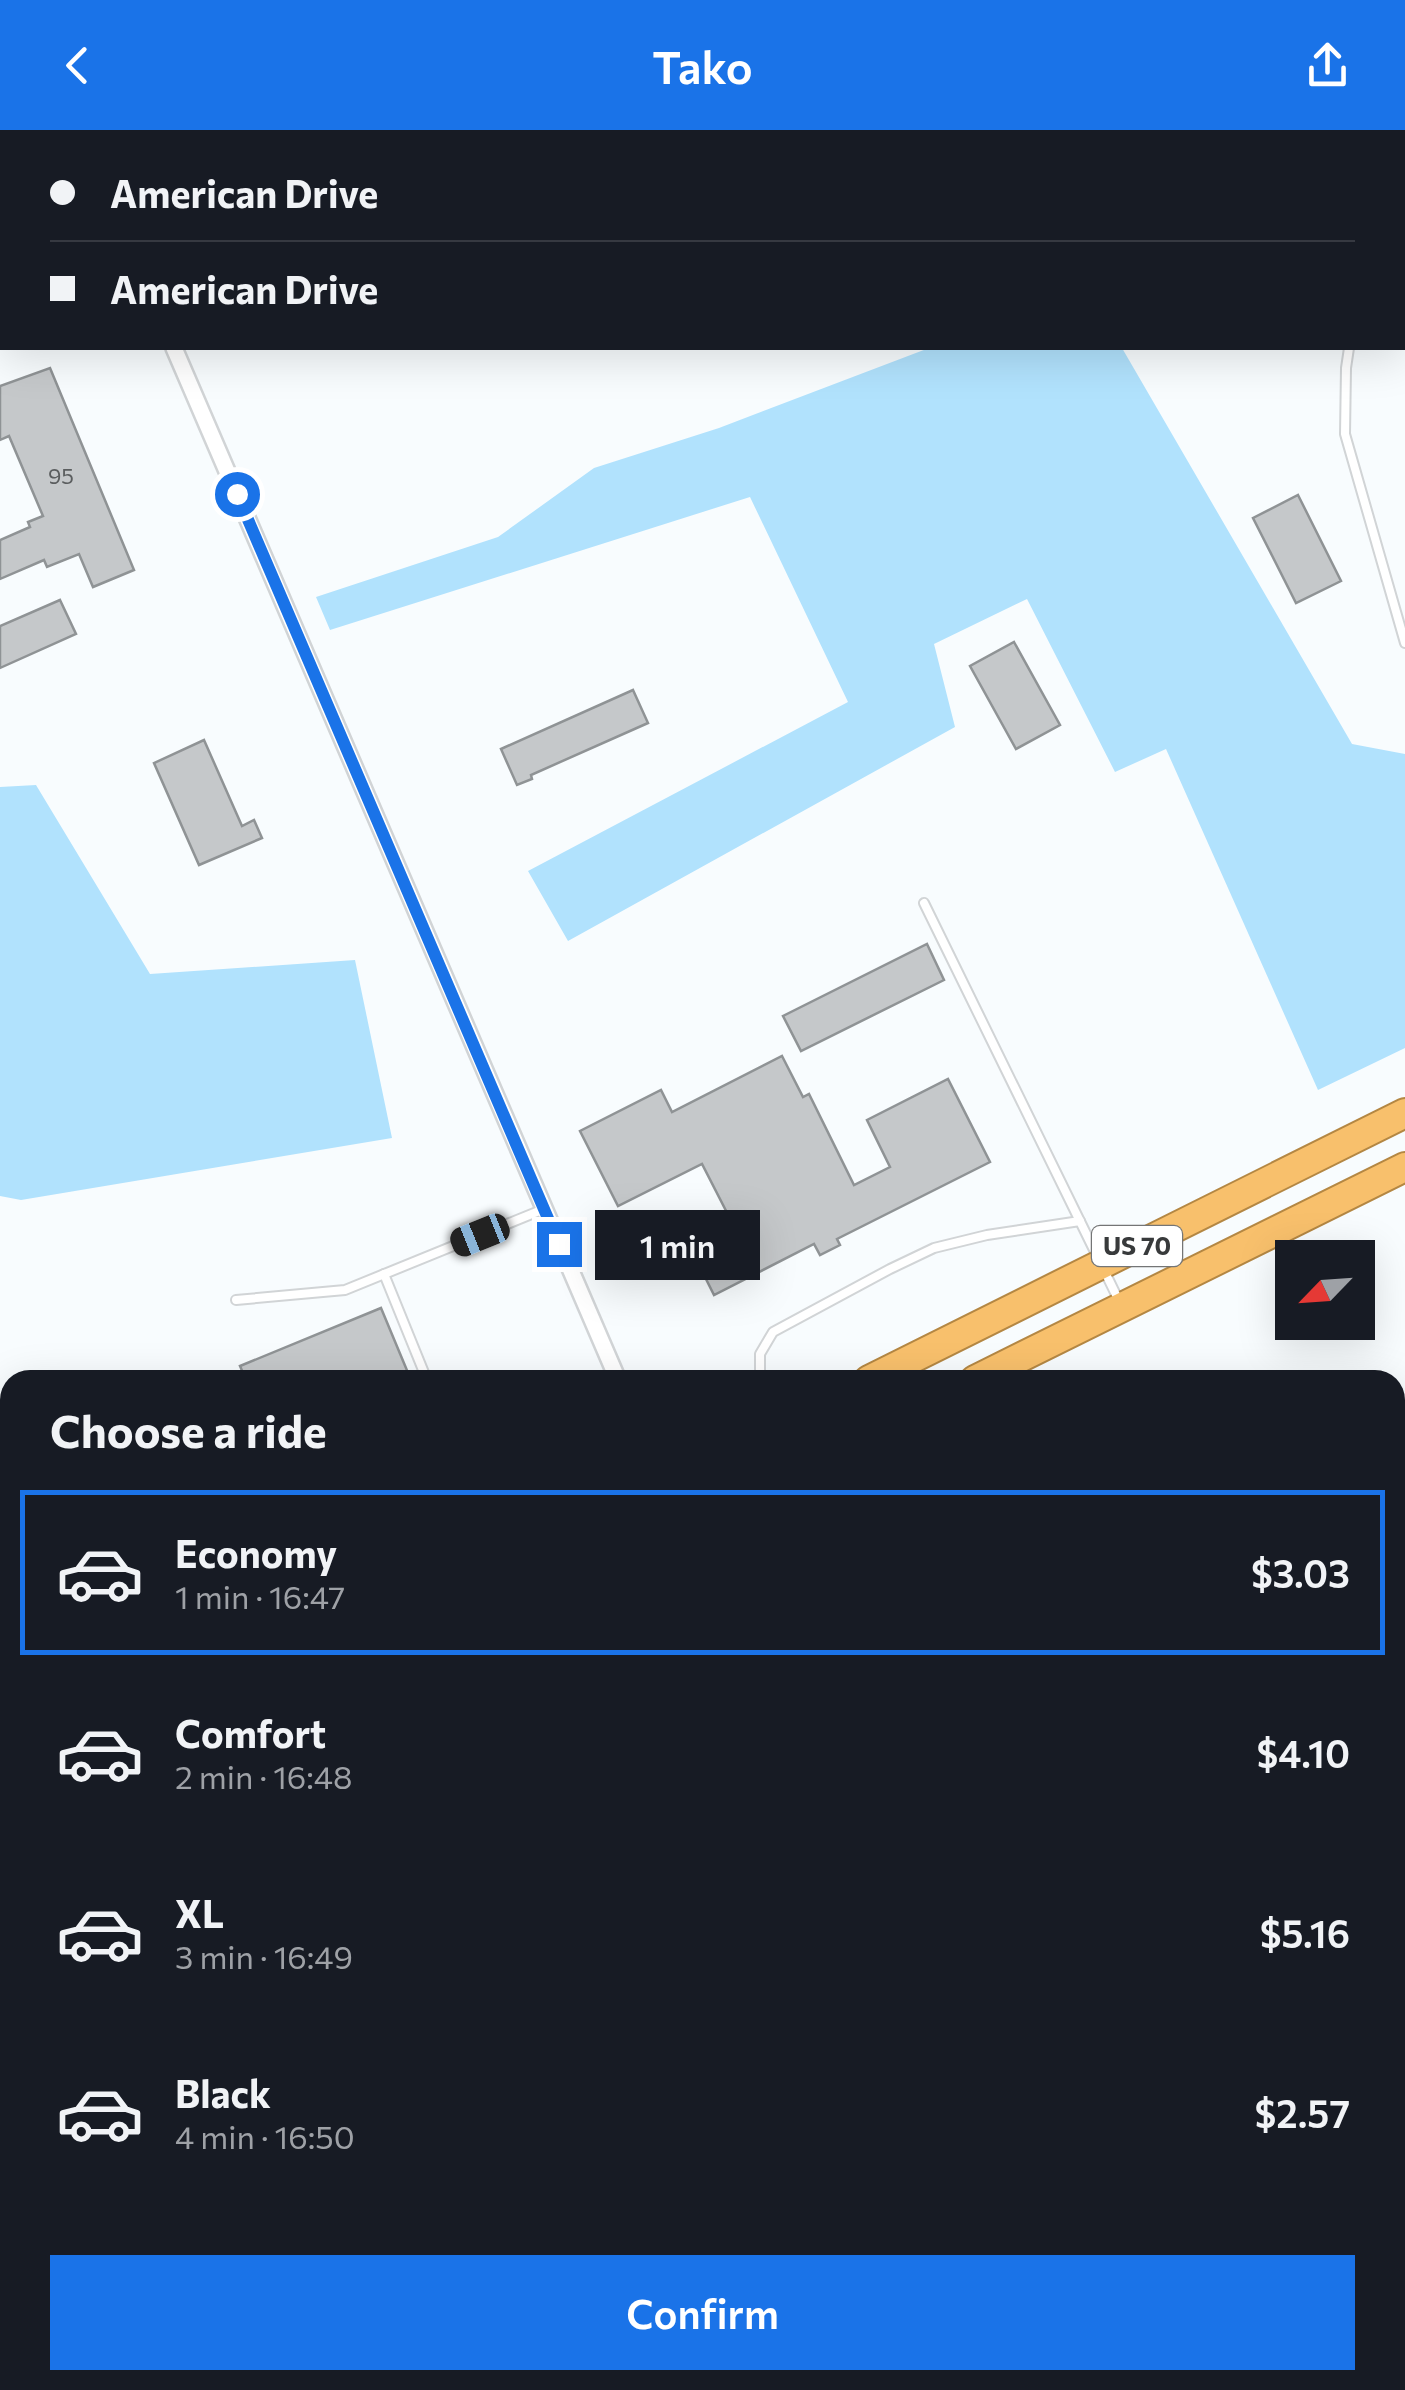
<!DOCTYPE html>
<html lang="en">
<head>
<meta charset="utf-8">
<style>
	:root { --surface:#171b24; --page:#20242c; --text:#f1f3f6; --muted:#9ea1a6; --line:#363941; --accent:#1a73e8 }
	body { margin:0; font-family:Commissioner,sans-serif; background:var(--page); color:var(--text); height:100vh; display:flex; flex-direction:column; font-size:38px; white-space:nowrap }
	* { box-sizing:border-box; margin:0 }
	p { font-size:32px; color:var(--muted) }
	.icon { flex:none; width:55px; height:55px; fill:none; stroke:currentColor; stroke-width:2; stroke-linecap:round; stroke-linejoin:round }
	.map { position:relative; flex:1; overflow:hidden }
	.side { position:absolute; left:0px; top:1240px; width:1405px; height:1020px; display:flex; flex-direction:column; background:var(--surface); border-radius:30px 30px 0 0; box-shadow:0 10px 40px #0002 }
	.side>* { flex:none }
	.top-card { position:absolute; left:0px; top:0px; width:1405px; height:220px; box-shadow:0 10px 40px #0002; display:grid; align-content:center; height:220px; padding:0 50px; background:var(--surface) }
	.needle { width:65px; rotate:245deg }
	.controls { position:absolute; left:1275px; top:1110px; display:grid; gap:20px }
	.controls a { display:grid; place-items:center; width:100px; height:100px; border-radius:0px; background:var(--surface); box-shadow:0 10px 40px #0002; font-size:50px }
	.end { position:absolute; width:45px; height:45px; margin:-22px; border:12px solid #1a73e8; background:#fff; box-shadow:0 0 0 5px #fff }
	.from { border-radius:50% }
	.bubble { position:absolute; height:70px; border-radius:0px; background:var(--surface); box-shadow:0 10px 40px #0002; font-size:32px; font-weight:600; line-height:70px; text-align:center }
	.car { position:absolute; width:30px; height:60px; margin:-30px -15px; border-radius:12px; box-shadow:0 0 8px 2px #0007; background:linear-gradient(#222 24%,#8ab4d8 0 40%,#222 0 76%,#8ab4d8 0 86%,#222 0) }
	.top-card b { display:flex; align-items:center; gap:35px; height:95px; font-size:38px }
	.top-card b+b { border-top:2px solid var(--line) }
	.top-card i { width:25px; height:25px; background:var(--text) }
	ul { padding:0; list-style:none }
	li { display:flex; align-items:center; gap:30px; height:165px; margin:0 20px 15px; padding:0 30px; border:5px solid transparent; border-radius:0px }
	li div { flex:1 }
	li b { display:block; font-size:38px }
	li em { font-style:normal; font-weight:600 }
	li.current { border-color:var(--accent) }
	li>.icon { width:90px; height:90px; stroke-width:1.5 }
	h2 { padding:0 50px; font-size:45px; line-height:120px }
	.primary-button { display:flex; gap:20px; margin-top:auto; padding:20px 50px }
	.primary-button a { flex:1; height:115px; border-radius:0px; background:var(--accent); color:#fff; font-size:40px; font-weight:600; line-height:115px; text-align:center }
	header { display:flex; justify-content:space-between; align-items:center; height:130px; padding:0 50px; background:var(--accent); color:#fff; font-size:45px; font-weight:600 }
	.map>svg:first-child { display:block }
	.green { fill:#b1e2fd }
	.building { fill:#c5c8ca; stroke:#8f9395; stroke-width:2.5 }
	.lines { fill:none; stroke-linecap:round; stroke-linejoin:round }
	.service-casing { stroke:#d1d4d6; stroke-width:12 }
	.minor-casing { stroke:#d1d4d6; stroke-width:20 }
	.tertiary-casing { stroke:#d1d4d6; stroke-width:25 }
	.primary-casing { stroke:#b48743; stroke-width:30 }
	.trunk-casing { stroke:#b48743; stroke-width:32 }
	.service { stroke:#fff; stroke-width:8 }
	.minor { stroke:#fff; stroke-width:15 }
	.tertiary { stroke:#fff; stroke-width:20 }
	.primary { stroke:#fad091; stroke-width:25 }
	.trunk { stroke:#f8c06c; stroke-width:28 }
	.route { stroke:#1a73e8; stroke-width:12 }
	.labels { text-anchor:middle; stroke-width:8; stroke-linejoin:round; paint-order:stroke }
	.number-label { font-size:22px; fill:#5b5e5f }
	.shield { fill:#fff; stroke:#747576; stroke-width:2.5 }
	.shield-label { font-size:25px; font-weight:bold; fill:#383a3b }
</style>
</head>
<body>
<header><svg class="icon" aria-label="back" viewBox="0 0 24 24"><path d="M15 5l-7 7 7 7"/></svg>Tako<svg class="icon" aria-label="share" viewBox="0 0 24 24"><path d="M12 15V3M7 8l5-5 5 5M5 13v7h14v-7"/></svg></header>
<div class="map">
<svg width="1405" height="2260" viewBox="0 0 1405 2260">
	<rect width="100%" height="100%" fill="#f8fcfe"/>
	<g class="green">
		<polygon points="929,218 1122,218 1352,614 1405,624 1405,918 1318,960 1166,619 1115,642 1027,469 934,514 955,597 568,811 528,741 848,572 750,367 330,500 316,467 498,407 594,338 719,298"/>
		<polygon points="36,655 150,844 355,830 392,1008 21,1070 0,1066 0,657"/>
		<polygon points="1405,1291 1405,1944 1395,1934 1395,1296"/>
		<polygon points="10,2055 10,2222 0,2213 0,2065"/>
		<polygon points="71,2250 1324,2250 1342,2260 96,2260"/>
	</g>
	<g class="building">
		<polygon points="50,238 134,440 93,457 79,424 47,437 44,430 0,449 0,410 30,397 28,392 43,386 9,306 0,310 0,256"/>
		<polygon points="1298,365 1341,451 1296,473 1253,388"/>
		<polygon points="60,470 76,504 0,538 0,496"/>
		<polygon points="1014,512 1060,595 1016,619 970,536"/>
		<polygon points="633,560 648,593 531,645 532,649 517,655 501,619"/>
		<polygon points="204,610 242,696 254,690 262,708 199,735 154,633"/>
		<polygon points="927,814 944,850 801,921 783,886"/>
		<polygon points="782,926 803,967 809,964 854,1055 890,1037 867,990 948,949 990,1032 837,1109 840,1115 820,1125 814,1114 714,1165 699,1135 742,1112 702,1034 618,1076 580,1001 661,960 672,982"/>
		<polygon points="381,1178 411,1250 246,1250 240,1236"/>
	</g>
	<g class="lines">
		<defs>
			<g id="service">
				<polyline points="406,0 407,2"/>
				<polyline points="695,2 701,0"/>
				<polyline points="1402,142 1405,140"/>
				<polyline points="1349,218 1346,238 1345,304 1405,513"/>
				<polyline points="924,773 1098,1128"/>
				<polyline points="1104,1140 1120,1173"/>
				<polyline points="384,1144 427,1250"/>
				<polyline points="236,1170 345,1160 544,1079"/>
				<polyline points="760,1250 760,1224 773,1202 890,1139 934,1118 987,1105 1080,1091"/>
				<polyline points="0,1571 10,1574"/>
			</g>
			<g id="minor">
				<polyline points="0,0 1,0"/>
				<polyline points="80,0 81,2"/>
				<polyline points="174,218 618,1250"/>
			</g>
			<polyline id="tertiary" points="1395,2237 1405,2243"/>
			<polyline id="primary" points="0,1445 10,1448"/>
			<g id="trunk">
				<polyline points="869,1250 1405,983"/>
				<polyline points="975,1250 1405,1037"/>
				<polyline points="0,1859 10,1846"/>
				<polyline points="0,1942 10,1931"/>
			</g>
		</defs>
		<use href="#service" class="service-casing"/>
		<use href="#minor" class="minor-casing"/>
		<use href="#tertiary" class="tertiary-casing"/>
		<use href="#primary" class="primary-casing"/>
		<use href="#trunk" class="trunk-casing"/>
		<use href="#service" class="service"/>
		<use href="#minor" class="minor"/>
		<use href="#tertiary" class="tertiary"/>
		<use href="#primary" class="primary"/>
		<use href="#trunk" class="trunk"/>
	</g>
	<g class="lines">
		<polyline class="route" points="237,364 559,1114"/>
	</g>
	<g class="labels">
		<g class="number-label">
			<text x="61" y="354">95</text>
		</g>
		<rect class="shield" x="1092" y="1096" width="90" height="40" rx="8"/>
		<g class="shield-label">
			<text x="1137" y="1125">US 70</text>
		</g>
	</g>
</svg>
<div class="controls">
<a><svg class="needle" viewBox="-14 -14 28 28"><path d="M0-13l5 13h-10z" fill="#e53935"/><path d="M0 13l5-13h-10z" fill="#9ea1a6"/></svg></a>
</div>
<i class="end from" style="left:237px;top:364px"></i>
<i class="end" style="left:559px;top:1114px"></i>
<div class="bubble" style="left:595px;top:1080px;width:165px">1 min</div>
<i class="car" style="left:480px;top:1105px;rotate:248deg"></i>
<div class="top-card">
<b><i class="from"></i>American Drive</b>
<b><i></i>American Drive</b>
</div>
<section class="side">
<h2>Choose a ride</h2>
<ul>
<li class="current"><svg class="icon" aria-label="car" viewBox="0 0 24 24"><path d="M5 17H2v-5l4-1 3-4h7l3 4 3 1v5h-3M9 17h6M6 11h13"/><circle cx="7" cy="17" r="2"/><circle cx="17" cy="17" r="2"/></svg><div><b>Economy</b><p>1 min · 16:47</p></div><em>$3.03</em></li>
<li><svg class="icon" aria-label="car" viewBox="0 0 24 24"><path d="M5 17H2v-5l4-1 3-4h7l3 4 3 1v5h-3M9 17h6M6 11h13"/><circle cx="7" cy="17" r="2"/><circle cx="17" cy="17" r="2"/></svg><div><b>Comfort</b><p>2 min · 16:48</p></div><em>$4.10</em></li>
<li><svg class="icon" aria-label="car" viewBox="0 0 24 24"><path d="M5 17H2v-5l4-1 3-4h7l3 4 3 1v5h-3M9 17h6M6 11h13"/><circle cx="7" cy="17" r="2"/><circle cx="17" cy="17" r="2"/></svg><div><b>XL</b><p>3 min · 16:49</p></div><em>$5.16</em></li>
<li><svg class="icon" aria-label="car" viewBox="0 0 24 24"><path d="M5 17H2v-5l4-1 3-4h7l3 4 3 1v5h-3M9 17h6M6 11h13"/><circle cx="7" cy="17" r="2"/><circle cx="17" cy="17" r="2"/></svg><div><b>Black</b><p>4 min · 16:50</p></div><em>$2.57</em></li>
</ul>
<div class="primary-button"><a>Confirm</a></div>
</section>
</div>
</body>
</html>
